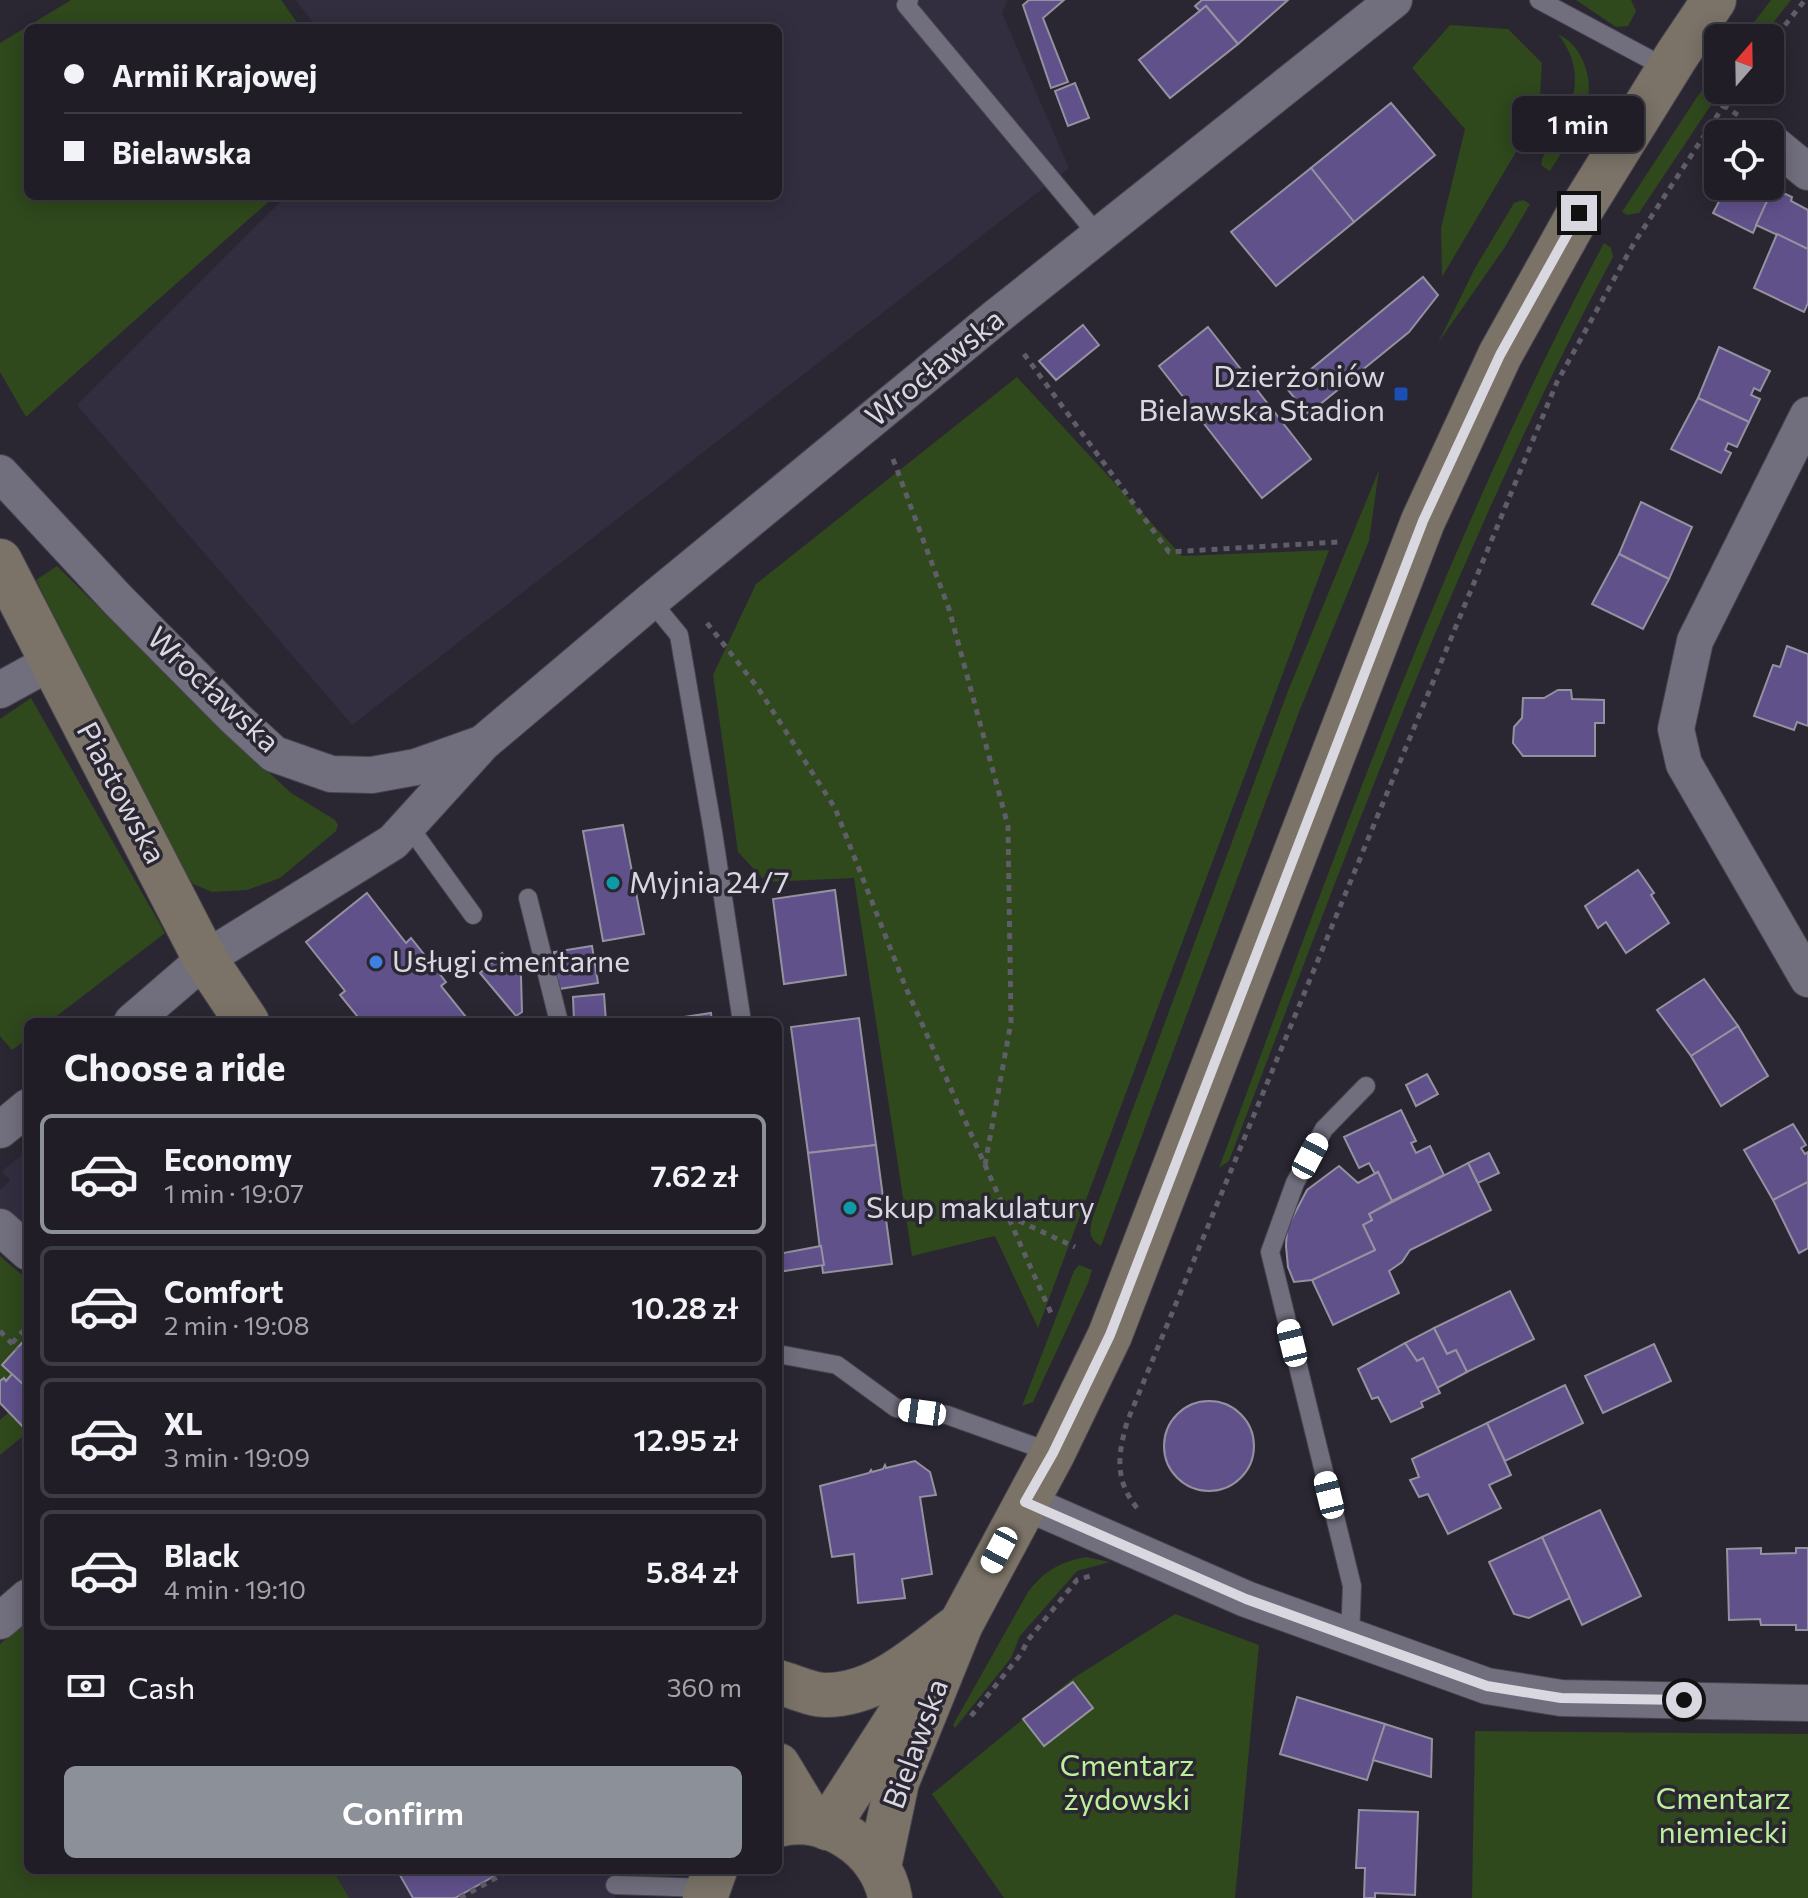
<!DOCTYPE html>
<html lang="en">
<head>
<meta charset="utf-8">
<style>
	:root { --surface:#201d26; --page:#28262e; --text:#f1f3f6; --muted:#a2a2a7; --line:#3d3b43; --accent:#8c9099 }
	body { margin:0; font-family:Commissioner,sans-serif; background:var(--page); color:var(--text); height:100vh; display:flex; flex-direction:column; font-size:30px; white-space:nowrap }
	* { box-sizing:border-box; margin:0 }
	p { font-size:26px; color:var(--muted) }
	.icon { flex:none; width:44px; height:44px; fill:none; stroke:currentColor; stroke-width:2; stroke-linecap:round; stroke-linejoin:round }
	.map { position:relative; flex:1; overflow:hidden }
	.drawer { position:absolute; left:24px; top:1018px; width:758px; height:856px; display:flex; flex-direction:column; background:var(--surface); border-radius:12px; box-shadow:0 4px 20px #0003,0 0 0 2px var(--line) }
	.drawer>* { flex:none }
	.hud { position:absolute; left:24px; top:24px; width:758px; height:176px; border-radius:12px; box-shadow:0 4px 20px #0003,0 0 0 2px var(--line); display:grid; align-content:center; height:176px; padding:0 40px; background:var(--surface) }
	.needle { width:52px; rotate:20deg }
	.fabs { position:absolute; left:1704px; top:24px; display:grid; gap:16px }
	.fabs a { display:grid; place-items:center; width:80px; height:80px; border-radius:12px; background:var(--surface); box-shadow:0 4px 20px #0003,0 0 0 2px var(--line); font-size:40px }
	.end { position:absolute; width:36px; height:36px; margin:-18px; border:10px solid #d9d7df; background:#111; box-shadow:0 0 0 4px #111 }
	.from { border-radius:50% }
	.bubble { position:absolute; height:56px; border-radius:12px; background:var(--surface); box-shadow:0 4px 20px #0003,0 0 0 2px var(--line); font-size:26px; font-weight:600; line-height:56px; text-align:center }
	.car { position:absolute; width:24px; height:48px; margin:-24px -12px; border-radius:10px; box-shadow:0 0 6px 2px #0007; background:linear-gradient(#fff 24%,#345 0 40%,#fff 0 76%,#345 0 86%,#fff 0) }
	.hud b { display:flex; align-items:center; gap:28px; height:76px; font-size:30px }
	.hud b+b { border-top:2px solid var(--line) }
	.hud i { width:20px; height:20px; background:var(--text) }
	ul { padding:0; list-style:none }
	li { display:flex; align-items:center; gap:24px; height:120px; margin:0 16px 12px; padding:0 24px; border:4px solid var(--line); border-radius:12px }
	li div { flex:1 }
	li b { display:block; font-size:30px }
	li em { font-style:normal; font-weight:600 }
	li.current { border-color:var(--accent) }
	li>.icon { width:72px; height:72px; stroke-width:1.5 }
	h2 { padding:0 40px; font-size:36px; line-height:96px }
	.pay { display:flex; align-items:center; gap:20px; height:88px; padding:0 40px; font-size:30px }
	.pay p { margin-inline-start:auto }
	.action { display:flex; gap:16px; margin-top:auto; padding:16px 40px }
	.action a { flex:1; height:92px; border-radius:12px; background:var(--accent); color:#fff; font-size:32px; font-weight:600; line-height:92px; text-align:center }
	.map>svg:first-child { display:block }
	.built { fill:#322e40 }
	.green { fill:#2f481c }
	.building { fill:#60518b; stroke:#9491a0; stroke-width:2 }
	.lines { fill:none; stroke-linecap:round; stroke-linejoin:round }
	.lane-casing { stroke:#46444e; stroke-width:20 }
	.street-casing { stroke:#46444e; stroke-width:38 }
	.secondary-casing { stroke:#46444e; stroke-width:46 }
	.path { stroke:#5f5d67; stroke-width:5; stroke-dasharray:6 6; stroke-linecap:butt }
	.lane { stroke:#716e7d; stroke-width:18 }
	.street { stroke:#716e7d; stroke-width:36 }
	.secondary { stroke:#7b7367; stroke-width:44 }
	.route { stroke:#d9d7df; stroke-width:10 }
	.transit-dot { fill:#1a4fb4; stroke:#2a2733; stroke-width:3 }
	.culture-dot { fill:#0f9aa8; stroke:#2a2733; stroke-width:3 }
	.shop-dot { fill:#3f7fe0; stroke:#2a2733; stroke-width:3 }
	.labels { text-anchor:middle; stroke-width:7; stroke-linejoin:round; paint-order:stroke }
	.street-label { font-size:30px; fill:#d9d7df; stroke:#2a2733 }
	.poi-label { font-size:30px; fill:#d9d7df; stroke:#2a2733; text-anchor:start }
	.park-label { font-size:30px; fill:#bcef9a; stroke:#2a2733 }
</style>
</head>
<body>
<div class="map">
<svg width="1808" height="1898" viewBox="0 0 1808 1898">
	<rect width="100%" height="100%" fill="#2a2733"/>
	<g class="built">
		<polygon points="296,0 1008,0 1002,13 1069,168 352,725 77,405 286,196 778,196 778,28 317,28"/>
		<polygon points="28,1150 28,1236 0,1211 0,1190 10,1181 2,1171"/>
		<polygon points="333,1870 616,1870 615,1898 349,1898"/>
	</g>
	<g class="green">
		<polygon points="71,0 281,0 301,28 28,28 28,196 275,196 26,417 0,372 0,43"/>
		<polygon points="1576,0 1631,0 1636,11 1628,26 1616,27"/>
		<polygon points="1771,0 1791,0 1761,38 1742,38"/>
		<polygon points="1450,25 1508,29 1542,63 1539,113 1442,277 1441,228 1465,129 1412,68"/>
		<path d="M 1558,34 C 1570,40 1578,49 1583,61 C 1602,104 1571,137 1550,171 L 1541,165 L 1542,159 C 1567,117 1593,80 1558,34 Z"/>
		<polygon points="1718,69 1718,90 1721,90 1639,213 1627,215 1622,212 1697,97"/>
		<polygon points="1523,200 1530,204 1505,247 1438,343 1475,268 1514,203"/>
		<path d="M 1604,243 L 1611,248 L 1613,257 C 1458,545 1346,855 1229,1161 L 1219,1168 C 1335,855 1446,539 1604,243 Z"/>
		<polygon points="1017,377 1182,556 1329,550 1038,1328 995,1236 912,1256 854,878 766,882 738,852 713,675 756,584"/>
		<path d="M 1379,470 L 1369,541 L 1299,712 L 1101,1246 C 1088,1238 1089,1231 1093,1216 L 1288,691 Z"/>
		<polygon points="57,566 206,714 291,793 335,820 338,825 336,831 280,878 247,890 212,892 193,884 179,864 36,580"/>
		<polygon points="31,698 165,933 49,1022 28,1022 28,1038 12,1050 0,1036 0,719"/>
		<polygon points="0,1256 28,1280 28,1336 2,1365 12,1374 6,1381 4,1378 0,1381"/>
		<polygon points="1079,1265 1092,1270 1088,1283 1033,1402 1022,1406 1074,1271"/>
		<polygon points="9,1412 28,1432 0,1455 0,1420"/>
		<path d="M 1086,1557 L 1110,1562 L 1077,1571 L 1020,1636 L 1011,1658 L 955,1728 L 953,1725 L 1028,1592 C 1044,1571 1060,1562 1086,1557 Z"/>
		<polygon points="1175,1614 1259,1645 1235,1898 1004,1898 932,1794 1072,1679"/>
		<polygon points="28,1621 28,1870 333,1870 349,1898 0,1898 0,1644"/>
		<polygon points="1475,1731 1808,1734 1808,1898 1472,1898"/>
	</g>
	<g class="building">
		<polygon points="1029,0 1064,0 1043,18 1068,82 1051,88 1023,5"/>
		<polygon points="1202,0 1288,0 1238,44 1206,6 1200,11 1195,6"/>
		<polygon points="1206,6 1238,44 1170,98 1139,60"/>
		<polygon points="1075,83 1089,118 1068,126 1055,91"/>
		<polygon points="1391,103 1435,155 1354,222 1311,168"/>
		<polygon points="1311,168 1354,222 1276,286 1231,232"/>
		<polygon points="1727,186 1763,186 1772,190 1753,233 1713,213"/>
		<polygon points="1773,188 1792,197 1791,201 1808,210 1808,249 1756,225"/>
		<polygon points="1777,234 1808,249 1808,303 1804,312 1754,288"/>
		<polygon points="1423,277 1438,295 1409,332 1308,414 1287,389"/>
		<polygon points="1083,325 1099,345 1056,380 1039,361"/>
		<polygon points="1208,327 1311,459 1262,498 1159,366"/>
		<polygon points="1719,347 1770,371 1760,391 1754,388 1751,395 1760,399 1749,422 1698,398"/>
		<polygon points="1698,398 1749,422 1737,447 1728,443 1725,450 1731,453 1721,473 1671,449"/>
		<polygon points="1641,502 1692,527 1669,579 1619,554"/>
		<polygon points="1619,554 1669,579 1643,629 1592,604"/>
		<polygon points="1787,646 1808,654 1808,726 1797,722 1794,730 1754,716 1773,665 1780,667"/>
		<polygon points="1558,690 1571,690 1572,699 1604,700 1604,723 1595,723 1595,756 1523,756 1513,743 1514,727 1522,718 1523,698 1544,698"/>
		<polygon points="623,825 644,934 603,941 583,831"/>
		<polygon points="1638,870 1654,893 1651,895 1669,923 1626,953 1606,922 1598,928 1585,906"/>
		<polygon points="835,890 846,975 784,984 773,899"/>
		<polygon points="367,893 406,943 411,938 446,982 441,986 470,1022 362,1022 340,995 345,991 306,942"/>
		<polygon points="592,946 598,983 559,989 554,952"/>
		<polygon points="502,953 521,976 522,1012 516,1016 480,973"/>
		<polygon points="1704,979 1738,1026 1691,1056 1657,1010"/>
		<polygon points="604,994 606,1022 574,1022 573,997"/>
		<polygon points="711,1013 712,1022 651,1022"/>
		<polygon points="859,1018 876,1145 808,1153 791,1027"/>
		<polygon points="1738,1026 1768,1076 1721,1106 1691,1056"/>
		<polygon points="1427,1074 1438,1094 1416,1106 1406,1085"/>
		<polygon points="1401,1110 1416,1141 1411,1143 1416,1153 1430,1146 1444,1175 1392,1201 1378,1172 1375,1174 1369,1163 1359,1168 1344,1137"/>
		<polygon points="1793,1124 1806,1145 1801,1148 1805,1154 1808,1152 1808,1182 1773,1200 1744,1150"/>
		<polygon points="876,1145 892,1264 823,1273 808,1153"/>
		<polygon points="1489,1153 1499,1173 1478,1183 1468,1163"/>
		<polygon points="1468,1163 1491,1210 1410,1250 1402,1262 1389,1271 1399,1293 1333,1325 1312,1280 1375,1250 1363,1225 1372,1220 1369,1214"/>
		<polygon points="1339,1166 1358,1183 1378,1172 1392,1201 1369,1214 1372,1220 1363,1225 1375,1250 1312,1280 1294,1282 1288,1267 1286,1246 1287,1228 1307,1190"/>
		<polygon points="1808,1182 1808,1248 1799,1253 1773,1200"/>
		<polygon points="821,1246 824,1265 778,1272 778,1254"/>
		<polygon points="1510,1291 1534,1339 1467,1372 1456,1350 1447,1354 1434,1328"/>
		<polygon points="1434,1328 1447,1354 1456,1350 1467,1372 1437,1388 1423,1358 1417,1361 1405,1343"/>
		<polygon points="28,1336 28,1389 2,1365"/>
		<polygon points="1405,1343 1417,1361 1423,1358 1440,1393 1421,1402 1423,1407 1391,1422 1378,1397 1372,1399 1358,1369"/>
		<polygon points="1654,1344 1671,1381 1603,1413 1585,1376"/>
		<polygon points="12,1374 28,1389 28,1432 0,1403 0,1381 4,1378 6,1381"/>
		<polygon points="1565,1385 1583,1423 1505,1461 1487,1423"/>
		<circle cx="1209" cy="1446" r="45"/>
		<polygon points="1487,1423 1511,1475 1489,1485 1501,1508 1448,1534 1428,1494 1419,1497 1410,1480 1419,1477 1412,1459"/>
		<polygon points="915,1461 930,1472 936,1495 920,1497 932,1574 902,1579 905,1598 858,1603 854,1554 832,1557 820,1486 869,1473 871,1470 872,1472 883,1469 885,1465 886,1468"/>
		<polygon points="1600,1510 1641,1596 1582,1625 1542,1537"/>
		<polygon points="1542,1537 1570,1598 1529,1618 1514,1614 1489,1562"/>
		<polygon points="1761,1548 1761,1554 1796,1553 1796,1548 1808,1548 1808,1630 1796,1630 1796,1625 1761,1625 1760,1619 1729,1620 1727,1549"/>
		<polygon points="1073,1682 1093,1708 1044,1746 1023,1719"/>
		<polygon points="1297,1697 1385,1724 1367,1780 1280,1754"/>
		<polygon points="1385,1724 1432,1739 1431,1777 1373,1760"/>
		<polygon points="1359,1810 1418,1812 1415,1895 1375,1893 1375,1898 1364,1898 1365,1868 1356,1868"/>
		<polygon points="397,1870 505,1870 455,1898 413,1898"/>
	</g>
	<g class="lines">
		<defs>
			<g id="lane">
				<polyline points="909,0 906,5 1098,235"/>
				<polyline points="1539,0 1668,69"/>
				<polyline points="651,601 679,635 713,832 742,1022"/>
				<polyline points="408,825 473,915"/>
				<polyline points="528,898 559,1022"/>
				<polyline points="778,1354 837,1365 896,1408 947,1415 1053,1453"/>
				<polyline points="1350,1637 1352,1586 1270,1252 1295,1183 1324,1129 1366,1086"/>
				<polyline points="615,1885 706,1888"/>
			</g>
			<g id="street">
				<polyline points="1770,141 1808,172"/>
				<polyline points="1808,415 1695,641 1676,729 1684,764 1808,979"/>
				<polyline points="0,473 118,600 235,718 274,754 331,774 372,775 416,767 478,745"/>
				<polyline points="0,690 51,662"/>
				<polyline points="132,1022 205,959 393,842 483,743 651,601 995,318 1394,0"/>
				<polyline points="0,1130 28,1107"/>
				<polyline points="0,1227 28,1252"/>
				<polyline points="1025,1502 1246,1599 1487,1686 1561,1698 1808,1703"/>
				<polyline points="0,1621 28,1597"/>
			</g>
			<g id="secondary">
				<polyline points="0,561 205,959 247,1022"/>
				<path d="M 778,1682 C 793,1686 811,1695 826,1695 C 879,1695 921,1653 961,1624"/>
				<polyline points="778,1765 813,1823"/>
				<path d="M 778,1825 C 827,1812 882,1849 890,1898"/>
				<polyline points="827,1828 910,1699"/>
				<polyline points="879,1867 897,1782 961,1624 1053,1453 1110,1335 1423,521 1500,355 1579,213 1677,55 1714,0"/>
				<polyline points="705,1898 715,1870"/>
			</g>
		</defs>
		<use href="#lane" class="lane-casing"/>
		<use href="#street" class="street-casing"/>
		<use href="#secondary" class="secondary-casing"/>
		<g class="path">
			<polyline points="1770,44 1805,0"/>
			<polyline points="1723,105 1742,118"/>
			<polyline points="1024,354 1169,552 1338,542"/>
			<polyline points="893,459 949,609 1008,826 1011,1022 985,1165"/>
			<polyline points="707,623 758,688 835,808 906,988 1051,1313"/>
			<polyline points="1008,1216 1075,1247"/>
			<polyline points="0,1331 17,1349"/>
			<polyline points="12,1343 28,1326"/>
			<path d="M 1137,1508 C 1114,1479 1118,1455 1127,1422 L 1557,382 L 1634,243 L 1734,90"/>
			<polyline points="971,1716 1021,1654 1028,1640 1077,1580 1093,1575"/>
			<polyline points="460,1898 510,1870"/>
		</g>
		<use href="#lane" class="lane"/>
		<use href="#street" class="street"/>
		<use href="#secondary" class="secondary"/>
	</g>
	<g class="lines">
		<polyline class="route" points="1579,213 1500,355 1423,521 1110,1335 1053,1453 1025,1502 1246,1599 1487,1686 1561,1698 1684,1700"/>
	</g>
	<rect class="transit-dot" x="1393" y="386" width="16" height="16" rx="4"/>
	<g class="culture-dot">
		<circle cx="613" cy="883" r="8"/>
		<circle cx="850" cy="1208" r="8"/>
	</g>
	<circle class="shop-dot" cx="376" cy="962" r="8"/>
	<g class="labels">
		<g class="street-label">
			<text transform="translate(935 368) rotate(-39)" y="10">Wrocławska</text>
			<text transform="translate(213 690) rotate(43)" y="10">Wrocławska</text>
			<text transform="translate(121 793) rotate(62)" y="10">Piastowska</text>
			<text transform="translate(916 1744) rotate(-70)" y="10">Bielawska</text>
		</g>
		<g class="poi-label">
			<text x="1385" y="387" text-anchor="end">Dzierżoniów<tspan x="1385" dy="34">Bielawska Stadion</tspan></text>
			<text x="629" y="893">Myjnia 24/7</text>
			<text x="392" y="972">Usługi cmentarne</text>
			<text x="866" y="1218">Skup makulatury</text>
		</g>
		<g class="park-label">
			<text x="1127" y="1776">Cmentarz<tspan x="1127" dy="34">żydowski</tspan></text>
			<text x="1723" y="1809">Cmentarz<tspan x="1723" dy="34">niemiecki</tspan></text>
		</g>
	</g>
</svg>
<div class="fabs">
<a><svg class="needle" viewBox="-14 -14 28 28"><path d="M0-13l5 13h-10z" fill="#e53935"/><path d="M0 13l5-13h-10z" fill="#a2a2a7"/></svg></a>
<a><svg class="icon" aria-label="locate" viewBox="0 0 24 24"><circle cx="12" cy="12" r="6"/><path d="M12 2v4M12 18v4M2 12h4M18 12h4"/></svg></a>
</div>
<i class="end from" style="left:1684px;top:1700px"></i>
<i class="end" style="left:1579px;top:213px"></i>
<div class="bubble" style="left:1512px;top:96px;width:132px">1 min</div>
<i class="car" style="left:1310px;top:1156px;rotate:28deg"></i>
<i class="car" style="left:1292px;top:1343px;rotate:346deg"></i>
<i class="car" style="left:922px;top:1412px;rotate:278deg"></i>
<i class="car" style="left:1329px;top:1495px;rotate:346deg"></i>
<i class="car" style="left:999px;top:1550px;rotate:208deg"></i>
<div class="hud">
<b><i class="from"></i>Armii Krajowej</b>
<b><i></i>Bielawska</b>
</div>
<section class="drawer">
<h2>Choose a ride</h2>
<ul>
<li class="current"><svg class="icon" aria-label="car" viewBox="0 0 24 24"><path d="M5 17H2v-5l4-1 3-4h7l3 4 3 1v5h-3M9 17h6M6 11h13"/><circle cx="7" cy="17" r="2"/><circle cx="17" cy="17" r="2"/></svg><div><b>Economy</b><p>1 min · 19:07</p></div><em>7.62 zł</em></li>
<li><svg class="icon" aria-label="car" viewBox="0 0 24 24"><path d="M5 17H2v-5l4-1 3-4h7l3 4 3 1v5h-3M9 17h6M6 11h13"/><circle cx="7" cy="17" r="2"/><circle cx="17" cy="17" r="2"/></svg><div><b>Comfort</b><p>2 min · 19:08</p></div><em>10.28 zł</em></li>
<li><svg class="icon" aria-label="car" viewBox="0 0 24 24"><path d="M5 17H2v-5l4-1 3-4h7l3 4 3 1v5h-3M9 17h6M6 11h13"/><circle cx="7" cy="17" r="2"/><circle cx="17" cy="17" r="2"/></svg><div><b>XL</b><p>3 min · 19:09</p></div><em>12.95 zł</em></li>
<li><svg class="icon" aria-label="car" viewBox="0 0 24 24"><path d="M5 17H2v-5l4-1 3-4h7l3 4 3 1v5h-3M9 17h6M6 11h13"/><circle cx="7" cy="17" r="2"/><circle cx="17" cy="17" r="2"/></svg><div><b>Black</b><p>4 min · 19:10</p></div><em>5.84 zł</em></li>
</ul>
<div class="pay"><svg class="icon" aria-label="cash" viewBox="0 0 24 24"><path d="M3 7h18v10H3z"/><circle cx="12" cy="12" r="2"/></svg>Cash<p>360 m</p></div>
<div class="action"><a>Confirm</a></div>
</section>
</div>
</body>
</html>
